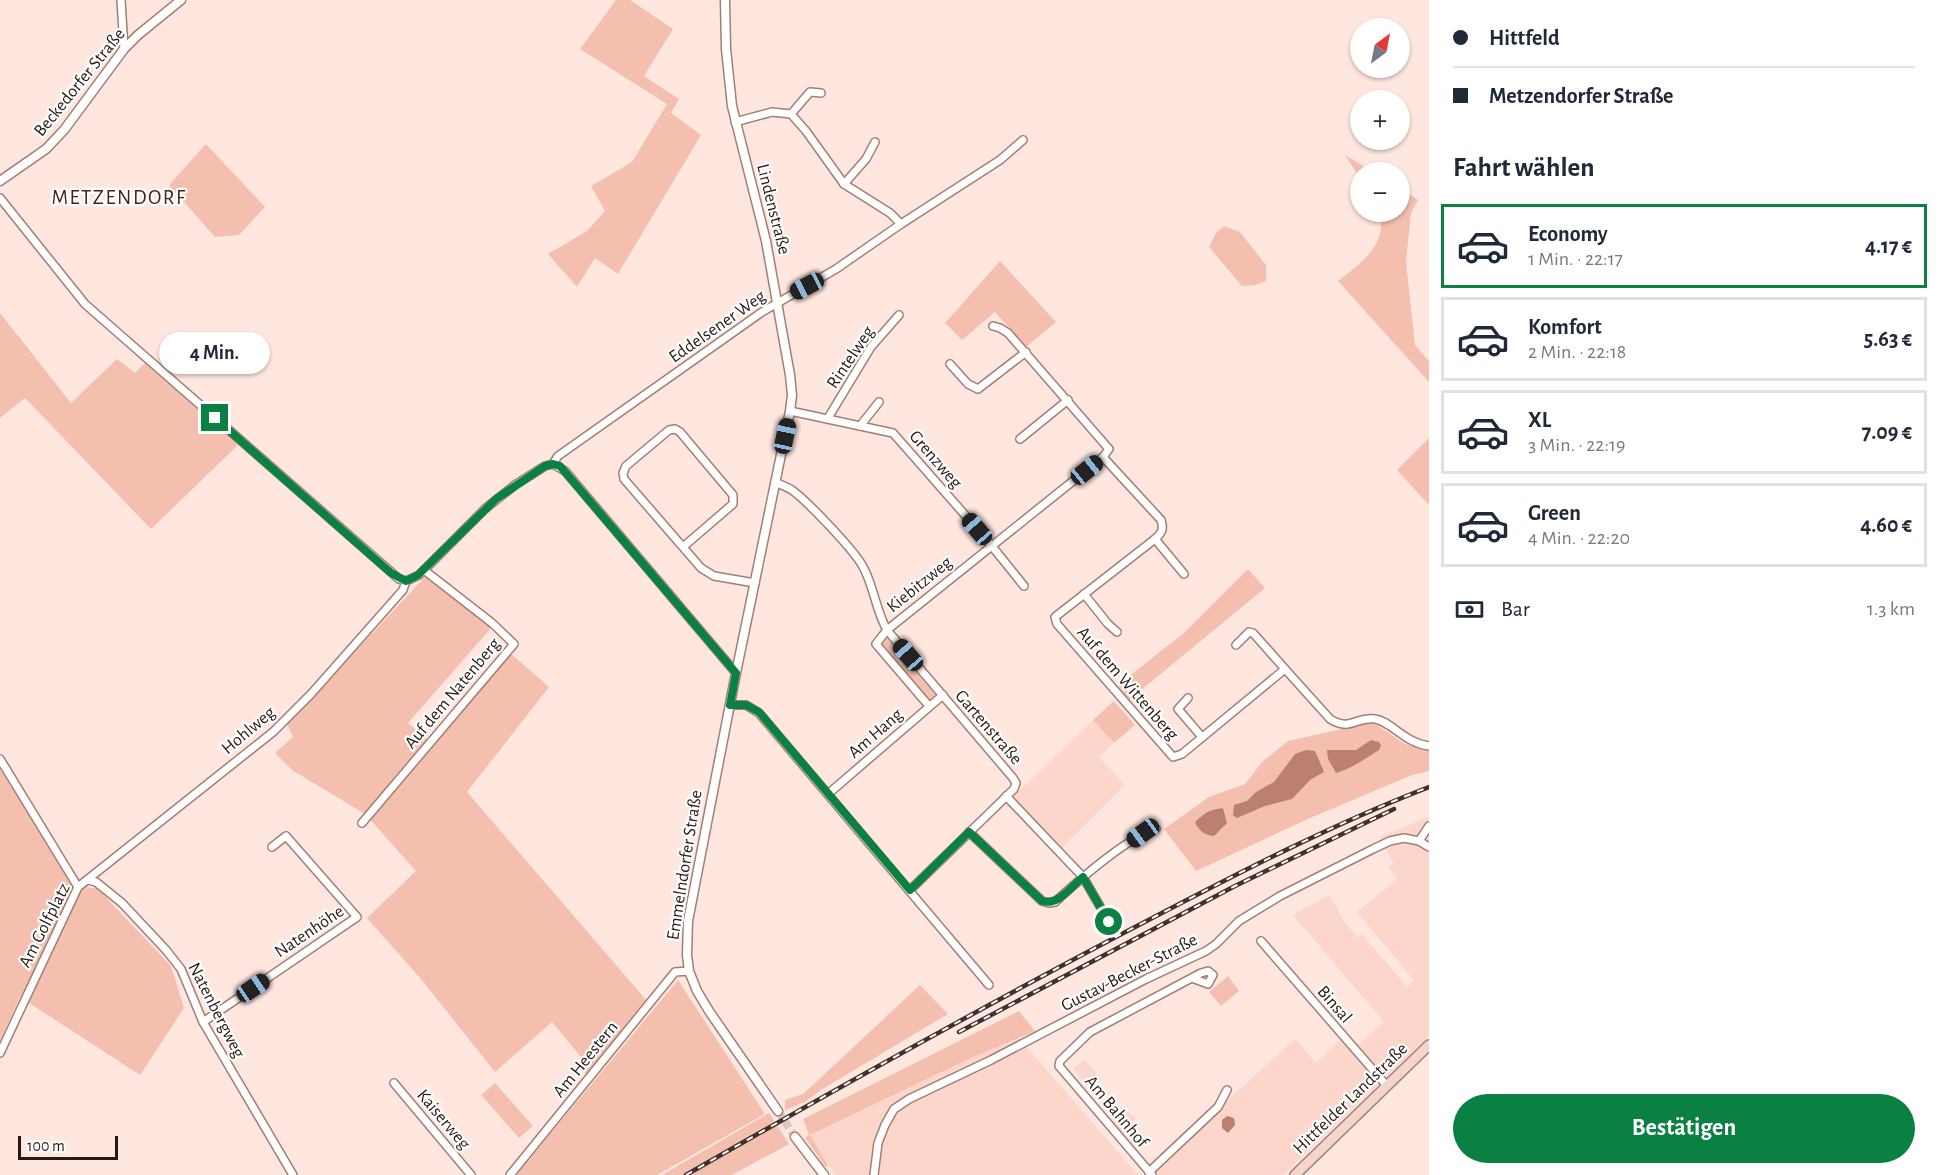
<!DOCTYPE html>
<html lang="de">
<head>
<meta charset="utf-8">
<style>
	:root { --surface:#fff; --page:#f2f2f3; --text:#1f2937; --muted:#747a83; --line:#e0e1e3; --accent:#0b8043 }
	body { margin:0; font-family:"Alegreya Sans",sans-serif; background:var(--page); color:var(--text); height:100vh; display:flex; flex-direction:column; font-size:22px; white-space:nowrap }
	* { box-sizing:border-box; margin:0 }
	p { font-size:20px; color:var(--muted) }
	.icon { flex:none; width:33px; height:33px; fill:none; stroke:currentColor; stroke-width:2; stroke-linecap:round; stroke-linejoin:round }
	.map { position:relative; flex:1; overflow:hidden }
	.side { display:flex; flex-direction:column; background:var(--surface); width:510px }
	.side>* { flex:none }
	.banner { display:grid; align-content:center; height:132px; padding:0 24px; background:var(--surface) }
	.needle { width:39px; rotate:32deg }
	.fabs { position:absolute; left:1350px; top:18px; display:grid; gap:12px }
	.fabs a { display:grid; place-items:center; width:60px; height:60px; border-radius:50%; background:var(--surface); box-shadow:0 2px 4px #0004; font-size:30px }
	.scale { position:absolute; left:18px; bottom:15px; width:100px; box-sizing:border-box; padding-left:6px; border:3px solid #261814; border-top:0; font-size:16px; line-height:21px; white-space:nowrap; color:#261814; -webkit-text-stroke:4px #fff; paint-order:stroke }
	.end { position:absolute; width:27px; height:27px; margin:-14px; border:8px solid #0b8043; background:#fff; box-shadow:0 0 0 3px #fff }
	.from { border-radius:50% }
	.bubble { position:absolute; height:42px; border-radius:21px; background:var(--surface); box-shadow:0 2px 4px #0004; font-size:20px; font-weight:600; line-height:42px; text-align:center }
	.car { position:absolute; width:18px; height:36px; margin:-18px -9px; border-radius:8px; box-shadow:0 0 4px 2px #0007; background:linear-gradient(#222 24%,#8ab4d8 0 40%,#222 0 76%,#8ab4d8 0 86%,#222 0) }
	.banner b { display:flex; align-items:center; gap:21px; height:57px; font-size:22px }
	.banner b+b { border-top:2px solid var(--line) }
	.banner i { width:15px; height:15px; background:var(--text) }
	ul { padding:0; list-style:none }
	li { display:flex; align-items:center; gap:18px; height:84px; margin:0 12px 9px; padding:0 12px; border:3px solid var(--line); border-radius:0px }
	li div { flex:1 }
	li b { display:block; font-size:22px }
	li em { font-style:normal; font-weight:600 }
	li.current { border-color:var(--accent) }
	li>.icon { width:54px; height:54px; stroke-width:1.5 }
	h2 { padding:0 24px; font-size:27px; line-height:72px }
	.pay { display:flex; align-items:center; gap:15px; height:66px; padding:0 24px; font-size:22px }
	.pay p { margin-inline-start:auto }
	.primary-button { display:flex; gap:12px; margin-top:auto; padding:12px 24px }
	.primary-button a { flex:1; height:69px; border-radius:36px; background:var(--accent); color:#fff; font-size:24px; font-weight:600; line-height:69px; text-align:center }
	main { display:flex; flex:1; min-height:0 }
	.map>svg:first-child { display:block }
	.built { fill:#fdd6cb }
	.green { fill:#f5bfaf }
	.water { fill:#bc806e }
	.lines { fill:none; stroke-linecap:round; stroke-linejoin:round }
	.tertiary-tunnel { stroke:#dec7c1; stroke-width:8; stroke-dasharray:8 4; stroke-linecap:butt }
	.minor-casing { stroke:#a27e73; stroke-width:10 }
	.tertiary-casing { stroke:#a27e73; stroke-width:11 }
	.secondary-casing { stroke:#a27e73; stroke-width:12 }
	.minor { stroke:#fff; stroke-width:7 }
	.tertiary { stroke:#fff; stroke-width:8 }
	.secondary { stroke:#f4d5cc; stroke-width:9 }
	.rail-casing { stroke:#40312d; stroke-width:4.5 }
	.rail { stroke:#fff; stroke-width:2; stroke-dasharray:7; stroke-linecap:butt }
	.route { stroke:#0b8043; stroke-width:8 }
	.labels { text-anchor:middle; stroke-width:4.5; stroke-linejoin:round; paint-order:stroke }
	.street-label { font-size:18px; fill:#261814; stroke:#fff }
	.quarter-label { font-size:21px; letter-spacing:1.5px; fill:#41241b; stroke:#fff }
</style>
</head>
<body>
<main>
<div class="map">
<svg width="1429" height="1175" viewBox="0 0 1429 1175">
	<rect width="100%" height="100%" fill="#ffe6df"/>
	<g class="built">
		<polygon points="1093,720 1114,743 1099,757 1125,785 1062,848 1013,797"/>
		<polygon points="1429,817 1429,1036 1283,1175 1159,1175 1153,1168 1295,1039 1316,1063 1340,1040 1351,1051 1384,1022 1293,915 1329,895 1344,921 1358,938 1362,934 1407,987 1414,980 1357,912 1397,879 1388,867 1393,863 1380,837"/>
		<polygon points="1019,1038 1138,1175 836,1175 809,1136 969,1059"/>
		<polygon points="1085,1060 1099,1077 1088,1086 1073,1068"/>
		<polygon points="1119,1106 1136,1118 1124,1134 1111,1118"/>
	</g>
	<g class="green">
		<polygon points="616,0 630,0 673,29 644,76 679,99 671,113 701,135 618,274 595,258 577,287 548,254 587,231 605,211 591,186 632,162 667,104 580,49"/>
		<polygon points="206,144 265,207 239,235 215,237 169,185"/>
		<polygon points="1345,155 1374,172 1360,172 1360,178"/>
		<path d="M 1400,188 L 1418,200 L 1411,213 L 1406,262 L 1415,345 L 1429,361 L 1429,382 L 1338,281 C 1360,264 1389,244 1379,212 L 1400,212 Z"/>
		<polygon points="1224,226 1240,232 1266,265 1266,281 1255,285 1242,286 1209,247 1216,233"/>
		<polygon points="1000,261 1056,322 1026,347 995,312 962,340 945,323"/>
		<polygon points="0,313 71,403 117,359 135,373 147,361 238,445 151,529 25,398 0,418"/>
		<polygon points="1429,438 1429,505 1397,470"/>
		<polygon points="1248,569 1265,588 1129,700 1118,685 1184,633"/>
		<polygon points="425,577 432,578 492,627 408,723 430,742 365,814 292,770 275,753 293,737 287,724"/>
		<polygon points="887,638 936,696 930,701 881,643"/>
		<polygon points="510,653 549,687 467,792 647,1001 587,1075 580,1067 585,1062 552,1022 495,1072 421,979 367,918 416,871 367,816 431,749"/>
		<polygon points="1114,701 1135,725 1114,743 1093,720"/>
		<polygon points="1369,723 1377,725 1405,744 1429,751 1429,771 1412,775 1310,818 1196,871 1164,829 1209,797 1245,784 1262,762 1288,741"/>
		<polygon points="0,769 75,885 98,889 171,966 184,1008 140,1075 20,997 0,1040"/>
		<polygon points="1228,976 1239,991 1221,1006 1209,992"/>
		<polygon points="678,980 765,1114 657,1175 516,1175"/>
		<polygon points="920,985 948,1014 821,1090 805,1102 785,1110 785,1100 803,1094 815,1083"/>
		<polygon points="1019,1011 1035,1031 969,1059 810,1135 829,1167 825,1166 805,1138 809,1135 803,1119"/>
		<polygon points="495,1083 533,1126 519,1138 481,1095"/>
		<polygon points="769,1113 789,1144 732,1175 662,1175"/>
	</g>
	<g class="water">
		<path d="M 1371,740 L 1379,742 L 1381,745 L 1379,750 C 1364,759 1353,768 1336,773 L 1328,759 L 1327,750 L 1356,750 Z"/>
		<polygon points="1306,750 1315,751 1324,772 1310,780 1292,799 1265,806 1237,818 1233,815 1234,805 1247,801 1256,792 1274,782 1295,754"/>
		<path d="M 1223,808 L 1227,823 L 1214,836 C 1204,835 1199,831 1195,822 C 1206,812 1209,810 1223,808 Z"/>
		<polygon points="1227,1116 1234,1118 1235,1125 1228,1133 1222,1128 1222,1120"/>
	</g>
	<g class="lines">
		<polyline class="tertiary-tunnel" points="778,1111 795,1137"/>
		<defs>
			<g id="minor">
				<polyline points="121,0 124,49"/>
				<polyline points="791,114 810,92 821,93"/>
				<polyline points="735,122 772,112 791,114 806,131 844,184 890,213 901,224"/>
				<polyline points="844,184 866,159 875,142"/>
				<polyline points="0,198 85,304 399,579 406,581 419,575 486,508 515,485 545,466 553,464 565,471 736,673"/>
				<polyline points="950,364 968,384 978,389 1026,352"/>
				<polyline points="790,411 893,433 987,540 1024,586"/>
				<polyline points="828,418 871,347 899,315"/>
				<polyline points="860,426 879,402"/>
				<polyline points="1020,439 1068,400"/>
				<path d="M 1103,457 L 1161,520 C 1164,529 1162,533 1155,539 L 1055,617 L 1057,624 L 1173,757 L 1182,754 L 1285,669 L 1330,719 C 1351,732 1356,716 1375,719 C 1391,721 1404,743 1429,746"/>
				<polyline points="553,464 558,456 762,312 836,269 901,224 1000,160 1023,140"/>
				<path d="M 775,482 C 781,485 787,487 792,490 C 808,502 852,548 862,565 C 874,585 875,609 887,630 L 1013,778 L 1016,783 L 1014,789 L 910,890"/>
				<polyline points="1155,539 1184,574"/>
				<polyline points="683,547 733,504 733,495 680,432 675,429 669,430 626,466 623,473 624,479 701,568 714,576 755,583"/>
				<polyline points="1084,594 1108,624 1117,632"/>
				<polyline points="1236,645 1249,632 1253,633 1285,669"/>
				<polyline points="1188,698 1178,709 1202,737"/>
				<polyline points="730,705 746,705 759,713 989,985"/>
				<polyline points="929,706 876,644 887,630 1103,457 1109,449 1008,333 1000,328 993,326"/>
				<polyline points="0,759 78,887"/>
				<polyline points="828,794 943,695"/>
				<polyline points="1006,796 1083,877 1109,922"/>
				<polyline points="362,823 514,644 492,623 424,570"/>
				<path d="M 969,832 L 1042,901 L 1049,903 L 1055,902 C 1079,880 1126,838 1156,829"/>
				<polyline points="1419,841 1429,826"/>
				<polyline points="88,880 96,882 122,903 166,950 181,969 203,1022 293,1175"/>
				<polyline points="1261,941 1387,1086"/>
				<polyline points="203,1022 357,917 286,836 272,847"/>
				<polyline points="0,1053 78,887 273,732 311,694 403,590 406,581"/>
				<polyline points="394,1083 471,1175"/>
				<polyline points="1149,1172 1218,1107 1227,1090"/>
				<polyline points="510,1175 675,972 689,971"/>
				<polyline points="874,1175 878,1143 885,1125 894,1109 909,1099 991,1060 1146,979 1206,951 1216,944 1239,921 1280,896 1373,849 1390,841 1404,838 1419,841 1429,847"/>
				<polyline points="1152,1175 1059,1066 1060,1061 1090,1032 1201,973 1208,971 1213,975 1208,984 1192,978"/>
			</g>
			<g id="tertiary">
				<polyline points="725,0 726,49 732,106 766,241 790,375 792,395 790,411 736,673 688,921 687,955 689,971 697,991 709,1011 778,1111"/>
				<polyline points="0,181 46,149 64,130 124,49 138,35 181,0"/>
				<polyline points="795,1137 824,1175"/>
			</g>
			<polyline id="secondary" points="1295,1175 1429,1045"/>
		</defs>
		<use href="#minor" class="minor-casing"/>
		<use href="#tertiary" class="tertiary-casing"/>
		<use href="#secondary" class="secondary-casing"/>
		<use href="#minor" class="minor"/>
		<use href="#tertiary" class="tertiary"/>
		<use href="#secondary" class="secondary"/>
		<defs>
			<g id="rail">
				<polyline points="959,1032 1235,886 1394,809"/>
				<path d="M 686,1175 C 827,1094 970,1014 1114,938 C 1218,884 1320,829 1429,787"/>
			</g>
		</defs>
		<use href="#rail" class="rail-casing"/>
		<use href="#rail" class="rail"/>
	</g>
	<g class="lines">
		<path class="route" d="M 215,418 L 391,573 L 406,581 L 418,575 L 496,499 L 545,466 L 553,464 L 560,466 L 736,673 L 730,705 L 746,705 L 759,712 L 910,890 L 969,832 L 1042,901 C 1058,906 1071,887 1083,877 L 1109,922"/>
	</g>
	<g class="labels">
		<g class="street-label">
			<text transform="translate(79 82) rotate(-51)" y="6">Beckedorfer Straße</text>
			<text transform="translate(774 209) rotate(76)" y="6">Lindenstraße</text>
			<text transform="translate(717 326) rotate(-35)" y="6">Eddelsener Weg</text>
			<text transform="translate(850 357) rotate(-56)" y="6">Rintelweg</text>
			<text transform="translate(936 459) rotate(49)" y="6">Grenzweg</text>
			<text transform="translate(919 584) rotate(-39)" y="6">Kiebitzweg</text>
			<text transform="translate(1128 683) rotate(49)" y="6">Auf dem Wittenberg</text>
			<text transform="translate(452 693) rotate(-50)" y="6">Auf dem Natenberg</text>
			<text transform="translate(989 727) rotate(49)" y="6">Gartenstraße</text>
			<text transform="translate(248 730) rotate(-40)" y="6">Hohlweg</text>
			<text transform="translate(875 733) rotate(-41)" y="6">Am Hang</text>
			<text transform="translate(684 865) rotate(-81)" y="6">Emmelndorfer Straße</text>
			<text transform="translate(44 925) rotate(-63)" y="6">Am Golfplatz</text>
			<text transform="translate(309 931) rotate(-34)" y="6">Natenhöhe</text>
			<text transform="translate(1129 972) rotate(-27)" y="6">Gustav-Becker-Straße</text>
			<text transform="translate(1335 1004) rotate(49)" y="6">Binsal</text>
			<text transform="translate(217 1010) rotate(63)" y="6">Natenbergweg</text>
			<text transform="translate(585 1059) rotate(-51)" y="6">Am Heestern</text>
			<text transform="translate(1350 1098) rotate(-44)" y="6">Hittfelder Landstraße</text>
			<text transform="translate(1117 1111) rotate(50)" y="6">Am Bahnhof</text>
			<text transform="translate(444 1119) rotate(50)" y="6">Kaiserweg</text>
		</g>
		<g class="quarter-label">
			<text x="119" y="204">METZENDORF</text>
		</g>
	</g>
</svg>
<div class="fabs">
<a><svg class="needle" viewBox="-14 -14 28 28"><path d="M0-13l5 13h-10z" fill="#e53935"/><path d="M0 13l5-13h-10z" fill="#747a83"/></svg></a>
<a>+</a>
<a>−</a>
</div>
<div class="scale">100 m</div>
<i class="end from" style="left:1109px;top:922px"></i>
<i class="end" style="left:215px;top:418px"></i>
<div class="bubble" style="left:159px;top:332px;width:111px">4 Min.</div>
<i class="car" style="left:807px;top:286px;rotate:242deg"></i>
<i class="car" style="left:785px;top:436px;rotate:12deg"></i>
<i class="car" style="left:1087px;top:470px;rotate:51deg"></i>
<i class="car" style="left:977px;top:529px;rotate:319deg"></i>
<i class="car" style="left:908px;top:655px;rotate:319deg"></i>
<i class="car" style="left:1143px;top:833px;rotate:234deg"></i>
<i class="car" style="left:253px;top:988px;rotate:56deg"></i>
</div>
<section class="side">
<div class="banner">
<b><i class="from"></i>Hittfeld</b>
<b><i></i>Metzendorfer Straße</b>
</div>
<h2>Fahrt wählen</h2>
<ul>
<li class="current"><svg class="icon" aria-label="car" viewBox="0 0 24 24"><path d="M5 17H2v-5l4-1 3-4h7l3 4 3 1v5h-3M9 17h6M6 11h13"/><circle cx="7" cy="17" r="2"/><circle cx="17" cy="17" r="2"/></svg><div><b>Economy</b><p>1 Min. · 22:17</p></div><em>4.17 €</em></li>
<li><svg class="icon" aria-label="car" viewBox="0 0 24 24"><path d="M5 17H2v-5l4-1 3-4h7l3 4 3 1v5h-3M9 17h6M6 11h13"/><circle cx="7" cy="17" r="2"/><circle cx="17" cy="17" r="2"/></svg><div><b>Komfort</b><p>2 Min. · 22:18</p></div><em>5.63 €</em></li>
<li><svg class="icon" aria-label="car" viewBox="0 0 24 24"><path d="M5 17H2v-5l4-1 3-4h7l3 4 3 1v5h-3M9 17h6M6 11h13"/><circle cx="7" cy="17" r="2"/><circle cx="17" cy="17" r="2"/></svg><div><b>XL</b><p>3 Min. · 22:19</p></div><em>7.09 €</em></li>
<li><svg class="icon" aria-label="car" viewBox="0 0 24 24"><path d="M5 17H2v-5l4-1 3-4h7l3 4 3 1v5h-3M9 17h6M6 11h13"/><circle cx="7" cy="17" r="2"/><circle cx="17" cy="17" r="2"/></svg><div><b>Green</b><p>4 Min. · 22:20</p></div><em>4.60 €</em></li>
</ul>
<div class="pay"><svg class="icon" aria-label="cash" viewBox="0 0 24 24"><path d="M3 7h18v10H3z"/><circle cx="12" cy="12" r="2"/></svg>Bar<p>1.3 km</p></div>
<div class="primary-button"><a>Bestätigen</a></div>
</section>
</main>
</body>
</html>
